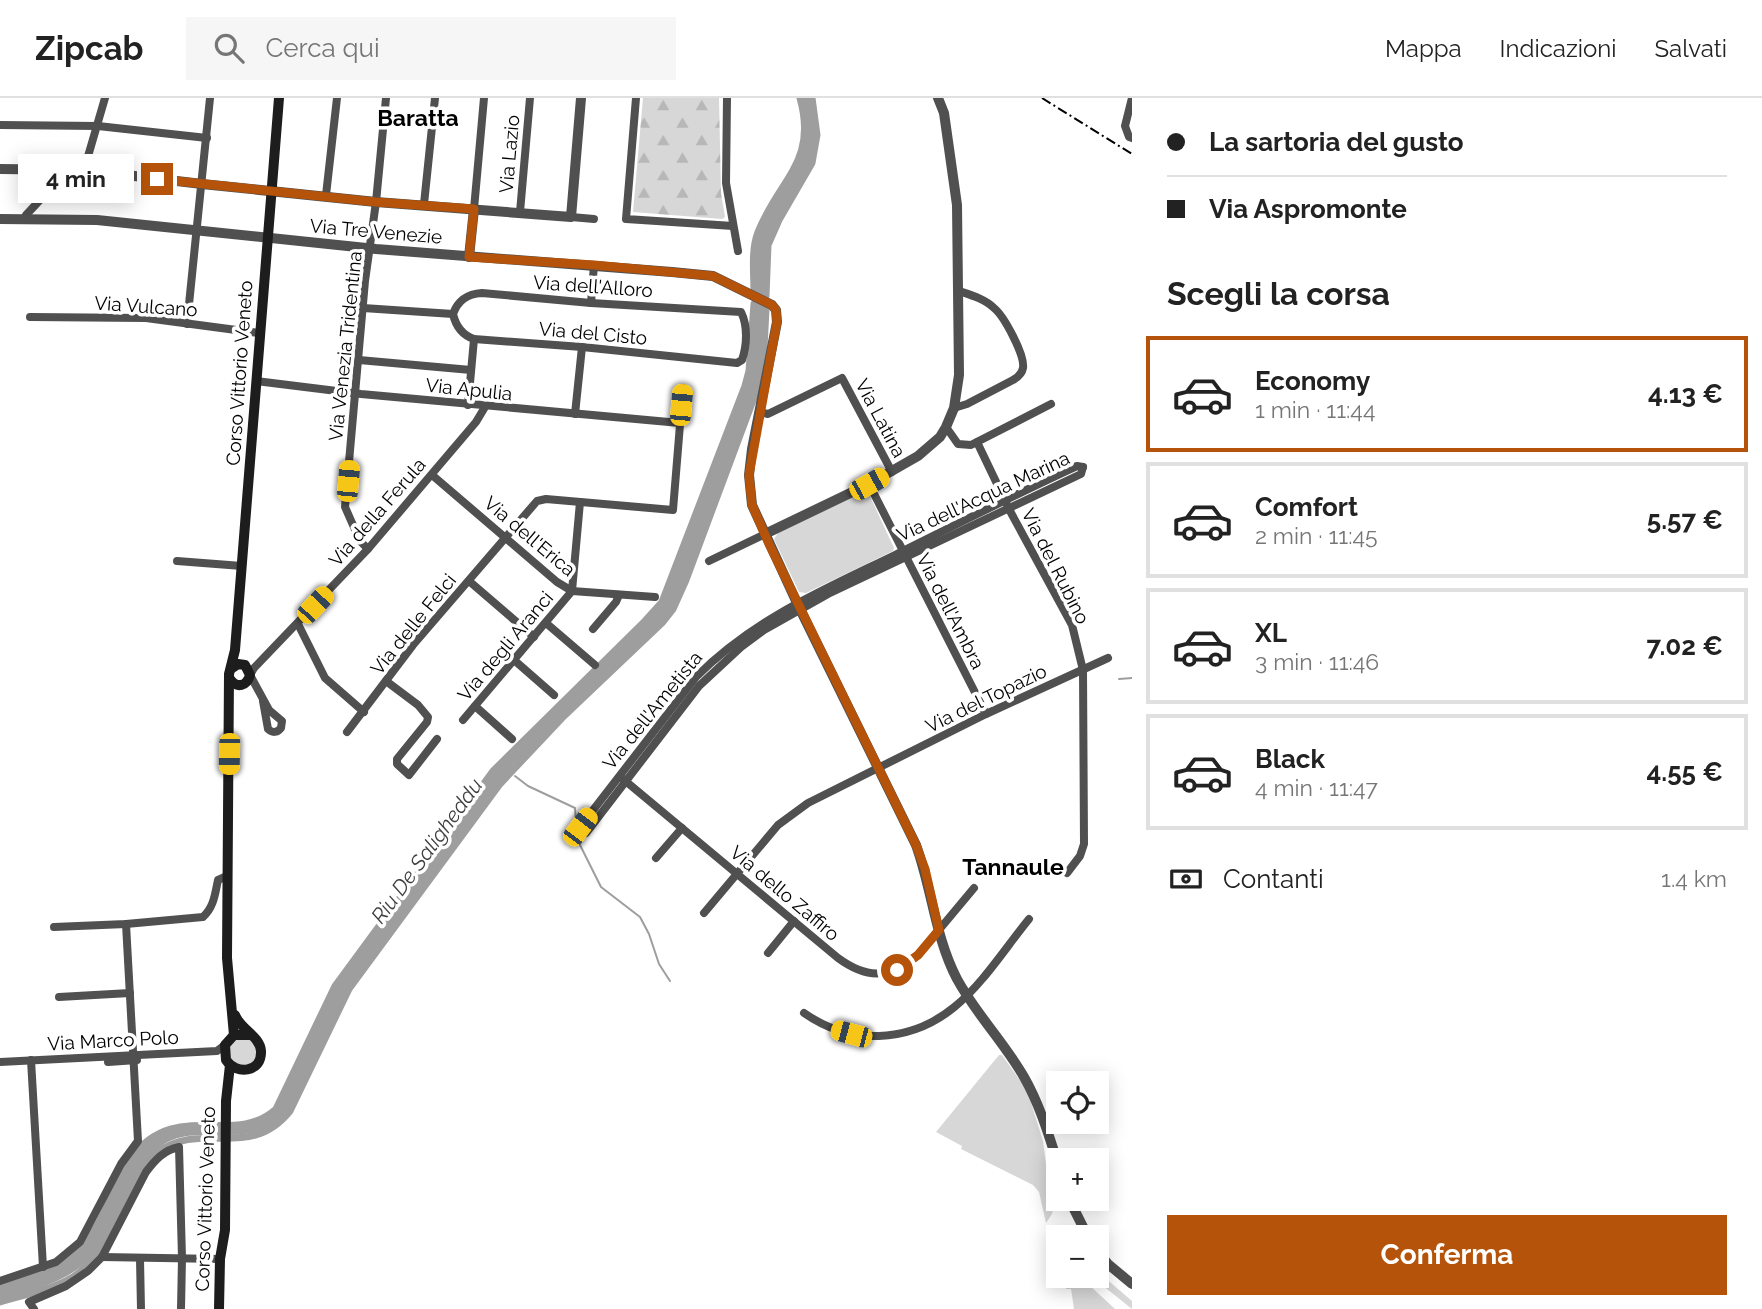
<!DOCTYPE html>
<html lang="it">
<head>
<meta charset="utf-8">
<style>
	:root { --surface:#fff; --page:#f6f6f6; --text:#222; --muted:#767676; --line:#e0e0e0; --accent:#b45309 }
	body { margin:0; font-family:Raleway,sans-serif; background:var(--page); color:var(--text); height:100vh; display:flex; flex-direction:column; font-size:26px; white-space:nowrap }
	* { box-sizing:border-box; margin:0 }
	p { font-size:23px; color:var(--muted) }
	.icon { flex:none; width:38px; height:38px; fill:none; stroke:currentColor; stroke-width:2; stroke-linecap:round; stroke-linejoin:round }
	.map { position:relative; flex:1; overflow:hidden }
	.side { display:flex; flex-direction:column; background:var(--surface); width:630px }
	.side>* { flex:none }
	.guide { display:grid; align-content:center; height:154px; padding:0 35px; background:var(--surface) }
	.controls { position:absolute; left:1046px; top:973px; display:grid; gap:14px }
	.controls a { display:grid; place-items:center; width:63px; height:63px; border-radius:0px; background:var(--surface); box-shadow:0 4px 18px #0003; font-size:35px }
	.end { position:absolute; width:32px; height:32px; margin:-16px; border:9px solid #b45309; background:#fff; box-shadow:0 0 0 4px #fff }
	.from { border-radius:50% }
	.bubble { position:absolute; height:49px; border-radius:0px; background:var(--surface); box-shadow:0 4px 18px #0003; font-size:23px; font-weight:700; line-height:49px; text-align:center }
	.car { position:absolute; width:21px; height:42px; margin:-21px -10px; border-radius:9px; box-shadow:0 0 5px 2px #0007; background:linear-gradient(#f5c518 24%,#345 0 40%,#f5c518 0 76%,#345 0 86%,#f5c518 0) }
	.guide b { display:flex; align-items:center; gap:24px; height:66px; font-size:26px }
	.guide b+b { border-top:2px solid var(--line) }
	.guide i { width:18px; height:18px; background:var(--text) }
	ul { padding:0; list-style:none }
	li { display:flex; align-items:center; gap:21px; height:116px; margin:0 14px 10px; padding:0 21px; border:4px solid var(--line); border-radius:0px }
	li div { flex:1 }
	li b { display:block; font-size:26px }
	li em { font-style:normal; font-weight:700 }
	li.current { border-color:var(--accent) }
	li>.icon { width:63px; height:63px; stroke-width:1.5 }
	h2 { padding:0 35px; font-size:32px; line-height:84px }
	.pay { display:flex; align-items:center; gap:18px; height:77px; padding:0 35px; font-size:26px }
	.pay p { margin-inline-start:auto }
	.action { display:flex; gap:14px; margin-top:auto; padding:14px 35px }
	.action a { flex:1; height:80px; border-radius:0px; background:var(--accent); color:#fff; font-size:28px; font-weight:700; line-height:80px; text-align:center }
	header { display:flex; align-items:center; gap:42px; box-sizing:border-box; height:98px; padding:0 35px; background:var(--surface); border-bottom:2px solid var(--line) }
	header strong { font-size:33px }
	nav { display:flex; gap:38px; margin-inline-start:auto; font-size:24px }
	.search { width:490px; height:63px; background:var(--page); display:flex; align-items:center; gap:18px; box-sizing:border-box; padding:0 24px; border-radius:0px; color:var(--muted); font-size:26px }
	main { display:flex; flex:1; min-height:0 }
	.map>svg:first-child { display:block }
	.green { fill:#d7d7d7 }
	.forest { fill:url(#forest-firs) }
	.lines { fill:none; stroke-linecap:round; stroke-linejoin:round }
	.stream { stroke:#9e9e9e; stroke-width:2 }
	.canal { stroke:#9e9e9e; stroke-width:7 }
	.river { stroke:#9e9e9e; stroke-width:12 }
	.minor { stroke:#505050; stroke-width:8 }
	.tertiary { stroke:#505050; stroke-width:10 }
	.secondary { stroke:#1d1d1d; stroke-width:10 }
	.rail { stroke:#000; stroke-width:2; stroke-dasharray:10 3.5 2 3.5; stroke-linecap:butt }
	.route { stroke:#b45309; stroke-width:9 }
	.labels { text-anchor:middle; stroke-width:7; stroke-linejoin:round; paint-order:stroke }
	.street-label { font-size:19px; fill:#000; stroke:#fff }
	.water-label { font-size:21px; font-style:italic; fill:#3f3f3f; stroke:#fff }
	.quarter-label { font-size:23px; font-weight:bold; fill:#000; stroke:#fff }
</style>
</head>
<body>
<header>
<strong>Zipcab</strong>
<div class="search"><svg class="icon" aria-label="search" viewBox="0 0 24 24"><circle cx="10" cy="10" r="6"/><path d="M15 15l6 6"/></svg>Cerca qui</div>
<nav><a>Mappa</a><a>Indicazioni</a><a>Salvati</a></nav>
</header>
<main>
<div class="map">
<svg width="1132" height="1211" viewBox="0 0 1132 1211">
	<defs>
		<pattern id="forest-firs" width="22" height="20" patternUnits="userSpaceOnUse" patternTransform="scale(1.75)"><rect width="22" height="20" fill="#d7d7d7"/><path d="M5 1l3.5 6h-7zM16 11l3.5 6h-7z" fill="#b7b7b7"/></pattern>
	</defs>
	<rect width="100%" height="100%" fill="#fff"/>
	<g class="green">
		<polygon points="865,393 869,396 894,450 893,453 806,495 799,494 774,441 778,435"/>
		<circle cx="243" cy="954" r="14"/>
		<polygon points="999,957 1002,957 1027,992 1043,1043 1046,1066 1055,1102 1052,1116 1046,1125 1039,1094 1033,1087 961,1051 962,1048 936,1034"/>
		<polygon points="1097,1173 1132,1203 1132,1211 1092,1179 1072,1179 1097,1178"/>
		<polygon points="1087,1185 1115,1211 1074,1211 1071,1191 1066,1191 1066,1188"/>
	</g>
	<polygon class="forest" points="643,0 719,0 721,95 725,119 722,121 633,114"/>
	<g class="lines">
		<g class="stream">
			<polyline points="1119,581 1132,580"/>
			<polyline points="509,663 509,667"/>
			<polyline points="515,678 528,688 575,710 577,741 601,789 640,819 649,836 659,866 670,883"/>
		</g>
		<g class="canal">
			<path d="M 800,0 C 818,64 779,81 758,134 C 751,152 754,175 754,194 L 766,198 L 768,147 L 779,122 L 812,65 L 817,37 L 812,0"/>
			<path d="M 0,1188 C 20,1181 44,1177 62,1166 C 99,1144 109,1096 130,1061 C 176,999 233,1050 276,1011 L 335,888 L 493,673 L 643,525 L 662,504 L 745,288 L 749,273 L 754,206 L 766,211 L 763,270 L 758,289 L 686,482 L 673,511 L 662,525 L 562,620 L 500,686 L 349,891 L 290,1013 C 250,1063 202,1022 158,1054 C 142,1066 134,1085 125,1102 C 111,1132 98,1167 66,1183 C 47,1193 21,1197 0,1204"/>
		</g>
		<path class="river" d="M 0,1195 C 34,1186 72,1177 94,1147 C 105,1131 112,1111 121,1094 C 131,1077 139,1059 154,1046 C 192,1014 240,1049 281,1014 L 348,879 L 493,682 L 509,663 L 662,513 L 674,490 L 751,291 L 756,273 C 757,251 759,230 760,208 C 760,187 759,165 763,144 C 776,86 826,71 807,0"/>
		<g class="minor">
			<polyline points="636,0 626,121 733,128"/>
			<polyline points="727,0 726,85 738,153"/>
			<polyline points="1132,0 1125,28 1129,39 1132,40"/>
			<polyline points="0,27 98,28 207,40"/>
			<polyline points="84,72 105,0"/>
			<polyline points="326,97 337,0"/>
			<polyline points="424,106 435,0"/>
			<polyline points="474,111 484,0"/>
			<polyline points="520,114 530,0"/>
			<polyline points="571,119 594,121"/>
			<polyline points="25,121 26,117 69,71"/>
			<path d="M 482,195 L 591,205 L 741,214 C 748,228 747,247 742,262 L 737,265 L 582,249 L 474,241 C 462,237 456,229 453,216 C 458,202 467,196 482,195 Z"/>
			<polyline points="591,205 594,167"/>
			<polyline points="363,210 453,216"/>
			<polyline points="30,219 146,220 259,235"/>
			<polyline points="187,226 210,0"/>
			<polyline points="359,262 471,272"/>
			<polyline points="256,283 361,296 680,325"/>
			<polyline points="468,307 474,241"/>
			<path d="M 954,310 L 967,306 L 1013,282 C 1018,279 1022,276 1023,270 C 1025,257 1004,218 994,210 C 985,201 971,197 959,193"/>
			<polyline points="760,314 768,316 842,280 892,374"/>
			<polyline points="575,316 582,249"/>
			<polyline points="946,329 958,346 971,347 1051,306"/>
			<polyline points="977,344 1010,413 1072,527 1083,572 1084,746 1080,758 1067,775"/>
			<polyline points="432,377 557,484 572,493 655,499"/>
			<polyline points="869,386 986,616"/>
			<polyline points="368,451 360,443 345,409 365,183 376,104 386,0"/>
			<polyline points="177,463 242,468"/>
			<polyline points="709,463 765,436"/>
			<polyline points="469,483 534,539"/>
			<polyline points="572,493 580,404"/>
			<polyline points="546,525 595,567"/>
			<polyline points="298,526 325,580 364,614"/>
			<polyline points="593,531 616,504 619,497"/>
			<polyline points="514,562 554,597"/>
			<polyline points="386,583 418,607 428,619 427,624 397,661 397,666 409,677 437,641"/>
			<path d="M 263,603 L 268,631 C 272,635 277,635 281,630 L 282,623 L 269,612 L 250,577 L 254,570 L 368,451 L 476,324 L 485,309"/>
			<polyline points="475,608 512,641"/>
			<polyline points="463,622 572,493"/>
			<polyline points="347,634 413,547 537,403 546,401 673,412 683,290"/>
			<path d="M 623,681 L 838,860 C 868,882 890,880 918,857 L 974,790"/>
			<path d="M 580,729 L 696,579 C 754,521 823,492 895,457 C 955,427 1016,396 1077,368 L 1083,369"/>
			<polyline points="586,735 699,588 741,549 764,532 828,496 1081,376 1083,369"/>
			<polyline points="656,760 682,730"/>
			<polyline points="704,815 778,727 808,705 986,616 1108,560"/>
			<path d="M 54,829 L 126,826 L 203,819 C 214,809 215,796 218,782 L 227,778"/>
			<polyline points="768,855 794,823"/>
			<polyline points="59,899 130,895"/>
			<path d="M 804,915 C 827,931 851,939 879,938 C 955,935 986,874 1029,821"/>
			<polyline points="31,962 43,1169"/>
			<polyline points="0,964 217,953 225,947"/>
			<polyline points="108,964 137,962"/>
			<polyline points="102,1159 220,1161"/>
			<polyline points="140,1161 141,1211"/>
			<polyline points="0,1183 56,1164 80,1144 121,1066 138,1043 126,826"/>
			<path d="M 34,1211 L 29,1204 L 66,1188 L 88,1173 L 102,1159 L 146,1074 C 155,1062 164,1052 179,1049 L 182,1160 L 181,1211"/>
		</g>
		<g class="tertiary">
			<polyline points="0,71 84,72 202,86 376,104 571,119 581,0"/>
			<path d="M 0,121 L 97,122 L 376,151 L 672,174 L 713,178 L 772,207 L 776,212 L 777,224 L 752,351 L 749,377 L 752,407 L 797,505 L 916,747 C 932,791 935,839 957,881 C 976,916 1004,944 1024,979 C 1040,1007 1049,1038 1059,1069"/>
			<polyline points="469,159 474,111"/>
			<polyline points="765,436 869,386 918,358 940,339 946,329 954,310 959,277 957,107 944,15 938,0"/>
			<polyline points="1069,1101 1088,1139"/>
			<polyline points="1097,1153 1108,1166 1132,1186"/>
		</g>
		<g class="secondary">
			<path d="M 230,581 C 237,591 247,588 250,577 L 245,567 L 238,566 L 232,570"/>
			<path d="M 235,917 C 240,931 260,938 261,953 C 262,975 236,977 226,962 L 225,947 L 234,937 L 250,937"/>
			<polyline points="234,937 227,860 229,576 235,552 279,0"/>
			<polyline points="219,1211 220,1161 225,1132 226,1003 230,967"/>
		</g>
		<polyline class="rail" points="1042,0 1132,56"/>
	</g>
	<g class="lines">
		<polyline class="route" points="157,81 376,104 474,111 469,159 594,167 713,178 772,207 776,212 777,224 749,377 752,407 769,446 916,747 925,771 939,832 918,857 897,872"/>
	</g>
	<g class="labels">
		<g class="street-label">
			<text transform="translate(509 56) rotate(-85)" y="7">Via Lazio</text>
			<text transform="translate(376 133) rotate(5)" y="7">Via Tre Venezie</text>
			<text transform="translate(593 188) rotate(4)" y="7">Via dell'Alloro</text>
			<text transform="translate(146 208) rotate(4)" y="7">Via Vulcano</text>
			<text transform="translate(593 235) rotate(5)" y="7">Via del Cisto</text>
			<text transform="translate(345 248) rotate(-84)" y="7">Via Venezia Tridentina</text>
			<text transform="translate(239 275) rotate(-86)" y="7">Corso Vittorio Veneto</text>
			<text transform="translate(469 291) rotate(6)" y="7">Via Apulia</text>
			<text transform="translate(881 320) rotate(62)" y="7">Via Latina</text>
			<text transform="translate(983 398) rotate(-25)" y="7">Via dell'Acqua Marina</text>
			<text transform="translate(377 414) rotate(-49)" y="7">Via della Ferula</text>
			<text transform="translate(530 438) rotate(40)" y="7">Via dell'Erica</text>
			<text transform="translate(1056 468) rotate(63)" y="7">Via del Rubino</text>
			<text transform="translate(951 513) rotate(63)" y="7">Via dell'Ambra</text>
			<text transform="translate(413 526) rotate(-51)" y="7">Via delle Felci</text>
			<text transform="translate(505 548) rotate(-50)" y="7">Via degli Aranci</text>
			<text transform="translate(986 600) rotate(-26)" y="7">Via del Topazio</text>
			<text transform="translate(652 612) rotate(-51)" y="7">Via dell'Ametista</text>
			<text transform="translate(785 795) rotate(40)" y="7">Via dello Zaffiro</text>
			<text transform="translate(113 942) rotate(-3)" y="7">Via Marco Polo</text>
			<text transform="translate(205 1101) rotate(-88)" y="7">Corso Vittorio Veneto</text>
		</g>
		<g class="water-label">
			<text transform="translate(427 753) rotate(-54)" y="7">Riu De Saligheddu</text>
		</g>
		<g class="quarter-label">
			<text x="418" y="28">Baratta</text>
			<text x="1013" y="777">Tannaule</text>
		</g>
	</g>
</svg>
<div class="controls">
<a><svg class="icon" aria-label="locate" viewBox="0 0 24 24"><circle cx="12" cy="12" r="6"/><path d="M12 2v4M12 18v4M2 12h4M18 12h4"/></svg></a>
<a>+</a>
<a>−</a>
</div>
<i class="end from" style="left:897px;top:872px"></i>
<i class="end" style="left:157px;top:81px"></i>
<div class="bubble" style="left:18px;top:56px;width:116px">4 min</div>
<i class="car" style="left:681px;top:307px;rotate:5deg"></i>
<i class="car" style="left:348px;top:383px;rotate:5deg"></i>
<i class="car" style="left:869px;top:386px;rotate:61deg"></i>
<i class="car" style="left:315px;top:507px;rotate:43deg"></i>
<i class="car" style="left:229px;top:656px;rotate:181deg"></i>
<i class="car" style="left:580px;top:729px;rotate:37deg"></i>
<i class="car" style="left:851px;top:936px;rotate:285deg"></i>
</div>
<section class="side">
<div class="guide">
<b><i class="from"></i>La sartoria del gusto</b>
<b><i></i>Via Aspromonte</b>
</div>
<h2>Scegli la corsa</h2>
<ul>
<li class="current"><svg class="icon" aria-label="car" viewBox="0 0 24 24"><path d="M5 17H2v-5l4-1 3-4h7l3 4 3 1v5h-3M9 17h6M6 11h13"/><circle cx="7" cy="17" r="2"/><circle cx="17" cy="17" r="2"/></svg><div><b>Economy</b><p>1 min · 11:44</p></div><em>4.13 €</em></li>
<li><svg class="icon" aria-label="car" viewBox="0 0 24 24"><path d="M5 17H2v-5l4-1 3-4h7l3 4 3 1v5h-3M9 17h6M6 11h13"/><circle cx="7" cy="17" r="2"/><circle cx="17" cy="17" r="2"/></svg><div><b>Comfort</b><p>2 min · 11:45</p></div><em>5.57 €</em></li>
<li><svg class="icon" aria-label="car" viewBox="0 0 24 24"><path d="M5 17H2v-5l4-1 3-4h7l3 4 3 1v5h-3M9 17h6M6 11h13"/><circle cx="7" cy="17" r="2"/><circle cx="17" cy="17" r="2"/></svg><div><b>XL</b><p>3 min · 11:46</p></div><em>7.02 €</em></li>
<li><svg class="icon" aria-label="car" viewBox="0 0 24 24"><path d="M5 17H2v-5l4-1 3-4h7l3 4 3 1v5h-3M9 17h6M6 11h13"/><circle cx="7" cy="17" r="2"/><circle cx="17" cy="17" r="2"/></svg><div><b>Black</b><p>4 min · 11:47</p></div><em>4.55 €</em></li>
</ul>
<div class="pay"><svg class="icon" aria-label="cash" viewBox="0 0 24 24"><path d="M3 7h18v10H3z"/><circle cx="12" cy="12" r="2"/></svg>Contanti<p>1.4 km</p></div>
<div class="action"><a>Conferma</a></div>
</section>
</main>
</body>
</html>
